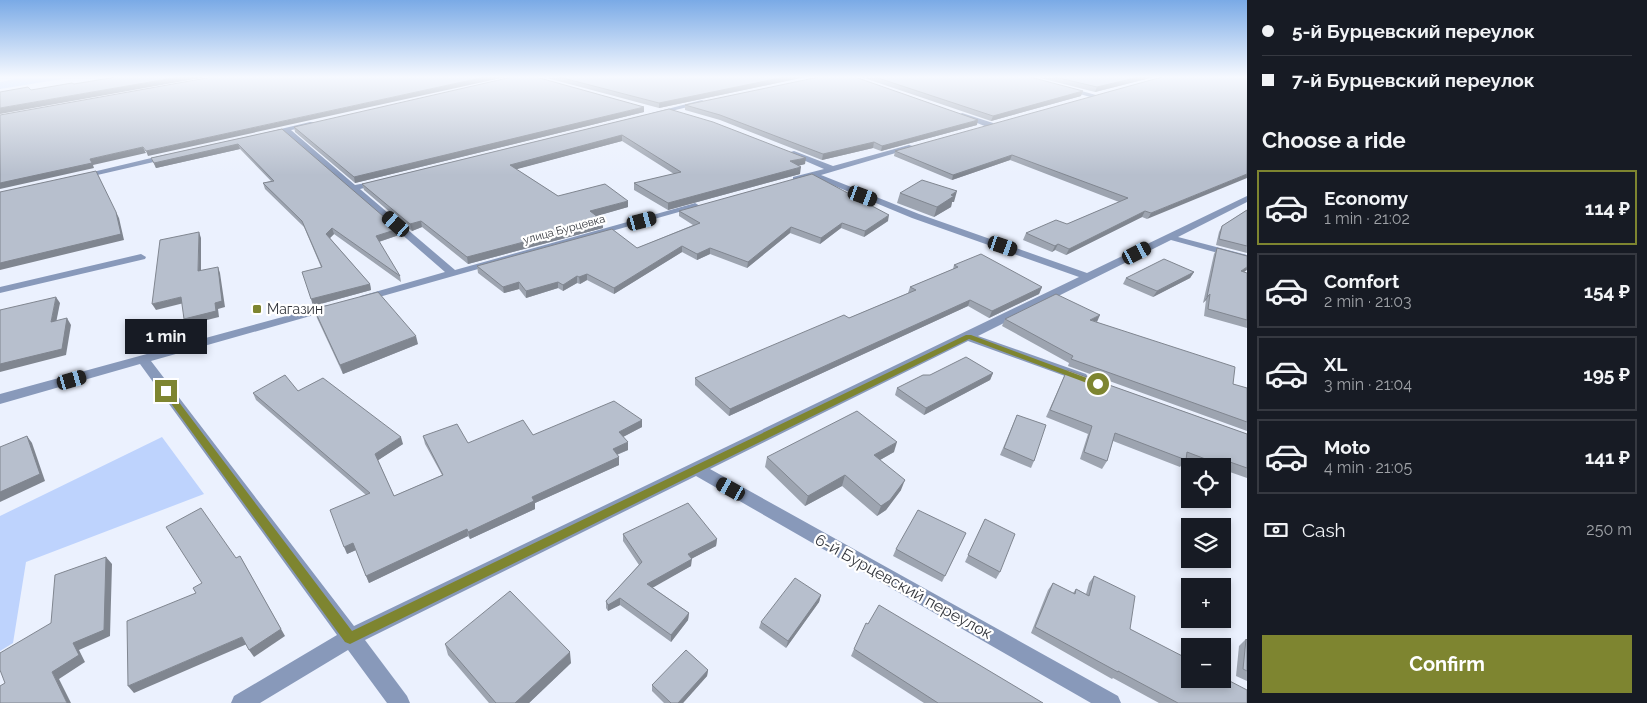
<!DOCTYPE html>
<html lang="en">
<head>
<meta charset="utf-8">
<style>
	:root { --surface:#171b24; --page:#20242c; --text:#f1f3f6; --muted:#9ea1a6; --line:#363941; --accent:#7e8530 }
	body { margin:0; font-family:Raleway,sans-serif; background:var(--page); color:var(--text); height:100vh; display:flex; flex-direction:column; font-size:19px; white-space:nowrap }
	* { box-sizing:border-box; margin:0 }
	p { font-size:16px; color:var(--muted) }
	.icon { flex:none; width:28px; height:28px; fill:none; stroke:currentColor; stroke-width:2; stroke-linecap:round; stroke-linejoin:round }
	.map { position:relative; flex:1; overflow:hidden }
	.details { display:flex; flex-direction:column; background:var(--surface); width:400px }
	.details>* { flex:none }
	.banner { display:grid; align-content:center; height:110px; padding:0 15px; background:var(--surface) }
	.controls { position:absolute; left:1181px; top:458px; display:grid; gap:10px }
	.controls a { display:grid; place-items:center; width:50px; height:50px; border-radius:0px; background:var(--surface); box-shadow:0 2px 8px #0003; font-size:25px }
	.end { position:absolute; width:22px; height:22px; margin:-11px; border:6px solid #7e8530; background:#fff; box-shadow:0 0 0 2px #fff }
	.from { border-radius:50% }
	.bubble { position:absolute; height:35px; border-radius:0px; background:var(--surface); box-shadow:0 2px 8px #0003; font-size:16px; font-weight:700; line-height:35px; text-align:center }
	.car { position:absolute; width:15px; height:30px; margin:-15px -8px; border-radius:6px; box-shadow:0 0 4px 1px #0007; background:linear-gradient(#222 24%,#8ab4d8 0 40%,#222 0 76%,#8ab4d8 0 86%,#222 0) }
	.banner b { display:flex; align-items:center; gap:18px; height:48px; font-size:19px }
	.banner b+b { border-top:1px solid var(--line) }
	.banner i { width:12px; height:12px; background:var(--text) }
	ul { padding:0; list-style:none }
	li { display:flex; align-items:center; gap:15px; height:75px; margin:0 10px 8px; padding:0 5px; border:2px solid var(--line); border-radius:0px }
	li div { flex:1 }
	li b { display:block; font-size:19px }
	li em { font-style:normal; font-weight:700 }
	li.active { border-color:var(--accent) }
	li>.icon { width:45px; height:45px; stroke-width:1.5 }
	h2 { padding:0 15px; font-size:22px; line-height:60px }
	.pay { display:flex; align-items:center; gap:12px; height:55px; padding:0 15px; font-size:19px }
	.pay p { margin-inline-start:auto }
	.primary-button { display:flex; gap:10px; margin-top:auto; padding:10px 15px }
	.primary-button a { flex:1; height:58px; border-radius:0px; background:var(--accent); color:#fff; font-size:20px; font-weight:700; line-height:58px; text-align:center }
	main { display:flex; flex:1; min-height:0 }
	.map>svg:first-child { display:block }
	.green { fill:#bed3fd }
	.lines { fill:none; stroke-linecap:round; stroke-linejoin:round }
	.minor { fill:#8899ba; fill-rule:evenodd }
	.wall { fill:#9da4b0 }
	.shaded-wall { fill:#808690 }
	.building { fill:#b7bfcd; stroke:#808690 }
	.route { fill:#7e8530 }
	.poi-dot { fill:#7e8530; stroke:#fff; stroke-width:2 }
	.labels { text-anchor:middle; stroke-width:4.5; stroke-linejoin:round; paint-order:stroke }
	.far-street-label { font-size:11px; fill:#34373d; stroke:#fff }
	.poi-label { font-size:14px; fill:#34373d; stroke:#fff; text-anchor:start }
	.near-street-label { font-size:16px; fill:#34373d; stroke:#fff }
</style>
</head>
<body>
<main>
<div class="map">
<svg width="1247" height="703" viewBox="0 0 1247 703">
	<rect width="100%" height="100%" fill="#ebf1fe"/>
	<g class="green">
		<polygon points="25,77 75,77 0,89 0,82"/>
		<polygon points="162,437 204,494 26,562 13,643 0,651 0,516"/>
	</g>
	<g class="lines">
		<g class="minor">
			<polygon points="1067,87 1096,95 1097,96 1094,98 1065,90 1065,88"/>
			<polygon points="702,100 705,102 704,103 655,115 652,113"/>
			<polygon points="962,113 993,123 994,125 987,127 960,116 959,115"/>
			<polygon points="310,122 313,122 313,126 291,130 355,185 382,180 382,184 360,189 455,270 692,204 695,203 700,206 365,301 361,300 359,298 361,296 445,272 284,132 268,135 264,133"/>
			<polygon points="909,145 916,147 821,175 919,214 1087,273 1247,196 1247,202 1178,237 1247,255 1247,261 1171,240 978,336 1086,374 1088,377 1086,380 1076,380 968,341 710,469 1118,696 1121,703 1091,703 696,476 365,640 407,696 410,703 387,703 348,650 260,703 231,703 234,696 337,635 140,364 0,404 0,394 327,305 335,305 337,307 335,309 151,361 354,626 1079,277 912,218 813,177 793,181 793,177 824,169 787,153 794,151 833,166"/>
			<polygon points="168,154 171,154 171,158 80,179 76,176"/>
			<polygon points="141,254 146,257 145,259 0,293 0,287"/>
		</g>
	</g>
	<g class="wall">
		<polygon points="543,77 805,77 659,108"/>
		<polygon points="861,77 1030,77 1081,96 991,121"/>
		<polygon points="1036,77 1154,77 1095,92"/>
		<polygon points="1247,77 1147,219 1142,217 1066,255 1055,250 1052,252 1023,240 1026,233 1067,224 1119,202 1010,160 952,180 894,156 895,151"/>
		<polygon points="685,105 977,125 881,151 873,148 822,160 720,120 685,110"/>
		<polygon points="669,109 805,164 798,166 800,174 668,210 634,190 634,183 674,174 622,141 516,169 558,196 628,207 596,216 603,221 603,228 468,264 422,227 412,231 364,190 362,184"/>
		<polygon points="644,112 355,183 295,132 294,127"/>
		<polygon points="282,129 398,229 399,235 379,242 400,276 401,282 334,234 330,238 370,284 371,290 313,306 321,267 304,227 265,189 263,183 271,181 240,149 156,168 151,158"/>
		<polygon points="900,193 954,202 952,202 951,207 934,217 897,203"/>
		<polygon points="1247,210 1247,253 1216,245 1219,232 1222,226"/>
		<polygon points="679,211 888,221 864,237 841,228 820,244 790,233 747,268 710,254 697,260 682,252 614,294 587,280 580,284 577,283 563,291 558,288 526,298 519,289 504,293 478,273 477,266 637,248 693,225 679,216"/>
		<polygon points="1217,248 1244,272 1247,273 1247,328 1204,316 1206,300 1203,303 1214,254"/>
		<polygon points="954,265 1042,287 1039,294 989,318 968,306 729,416 695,385 695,378 849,318 908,293 910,287 953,269"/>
		<polygon points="1194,272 1190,278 1153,297 1123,284 1126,278"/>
		<polygon points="314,309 418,344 343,374 317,318"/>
		<polygon points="1005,319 1096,322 1233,384 1247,388 1247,431 1068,366 1069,363 1002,326"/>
		<polygon points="1067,370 1247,434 1247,478 1227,471 1222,476 1222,466 1197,466 1184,461 1180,467 1113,441 1107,461 1102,469 1080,459 1088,434 1046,417"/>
		<polygon points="993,373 990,380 924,415 895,395 897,388"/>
		<polygon points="298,391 403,444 378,460 394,496 442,475 425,444 423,436 468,443 533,435 642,420 642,427 623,437 628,450 617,455 619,457 619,465 535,503 535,509 470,539 468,536 369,583 356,550 347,554 366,495 256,400 253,393"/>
		<polygon points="1017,415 1034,461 1031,468 1000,455"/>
		<polygon points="894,452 880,460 901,490 886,510 877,516 842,486 805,506 765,467 767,457"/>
		<polygon points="985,519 1000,572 996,579 965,562"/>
		<polygon points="966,533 942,582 893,556 896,549"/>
		<polygon points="623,534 717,539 716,546 691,559 691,566 652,587 689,613 688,620 671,642 620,605 608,611 606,608 606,601 639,565 623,541"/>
		<polygon points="1094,576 1130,629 1247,703 1159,703 1113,678 1112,679 1031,633 1048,590 1053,583 1073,593 1076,589 1086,594 1089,583"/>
		<polygon points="821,595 819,602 786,648 759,628 761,622"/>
		<polygon points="1246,639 1247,640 1247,681 1236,676 1239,646"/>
		<polygon points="445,644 571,663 529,703 489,703 448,655"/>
		<polygon points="854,649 1043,703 924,703 851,656"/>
		<polygon points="708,670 707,676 683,703 664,703 652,691 652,685"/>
	</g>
	<g class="shaded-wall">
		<polygon points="179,77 206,77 0,114 0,108"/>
		<polygon points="485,77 506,77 148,156 146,151"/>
		<polygon points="785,77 805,77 659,108 659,103"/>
		<polygon points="1139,77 1154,77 1095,92 1097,87"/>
		<polygon points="1083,91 1081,96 991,121 993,116"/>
		<polygon points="644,107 644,112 355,183 354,177"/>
		<polygon points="978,120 977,125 881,151 882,146"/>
		<polygon points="622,135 622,141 510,171 510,165"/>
		<polygon points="874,142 873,148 822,160 823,154"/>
		<polygon points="238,144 240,149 156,168 154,163"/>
		<polygon points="143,147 146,153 93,165 94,168 0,189 0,183 90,159"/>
		<polygon points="1012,155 1010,160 952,180 953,175"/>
		<polygon points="806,158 805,164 789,168 790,161"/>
		<polygon points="801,167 800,174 668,210 668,203"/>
		<polygon points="1247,174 1247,178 1147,219 1151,213"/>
		<polygon points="957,191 954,202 952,202 951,207 934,217 937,207 951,195"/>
		<polygon points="628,201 628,207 590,218 590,211"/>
		<polygon points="1145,211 1142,217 1066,255 1069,249"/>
		<polygon points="116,212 119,218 124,240 0,270 0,263"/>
		<polygon points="889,215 888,221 864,237 865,231"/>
		<polygon points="421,221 422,227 412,231 410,224"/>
		<polygon points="603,221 603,228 468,264 467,257"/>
		<polygon points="842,223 841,228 820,244 821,238"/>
		<polygon points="791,227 790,233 747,268 748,262"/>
		<polygon points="332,228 334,234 328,240 326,234"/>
		<polygon points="398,229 399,235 378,242 376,236"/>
		<polygon points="199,232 201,238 201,277 198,271"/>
		<polygon points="1058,244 1055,250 1052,252 1055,246"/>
		<polygon points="682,246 682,252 614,294 614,288"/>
		<polygon points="710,248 710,254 697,260 697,254"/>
		<polygon points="218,267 220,273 225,307 218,309 219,317 187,325 184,319 215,303"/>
		<polygon points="1247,267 1247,270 1237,277 1241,271"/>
		<polygon points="1194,272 1190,278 1153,297 1157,291"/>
		<polygon points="587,274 587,280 580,284 579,277"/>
		<polygon points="577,276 577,283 563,291 563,285"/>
		<polygon points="519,282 519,289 504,293 503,287"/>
		<polygon points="558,282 558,288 526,298 526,291"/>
		<polygon points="370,284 371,290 313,306 311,299"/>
		<polygon points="1042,287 1039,294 989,318 992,311"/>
		<polygon points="1210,294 1206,300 1203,303 1207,297"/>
		<polygon points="56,297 60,303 55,328 51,322"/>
		<polygon points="181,297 184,303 156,310 152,304"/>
		<polygon points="970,300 968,306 729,416 730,409"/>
		<polygon points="1100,315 1097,322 1090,320"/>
		<polygon points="67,318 71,325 66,355 0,372 0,364"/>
		<polygon points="416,336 418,344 343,374 340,365"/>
		<polygon points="993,373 990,380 924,415 926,408"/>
		<polygon points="642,420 642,427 619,439 619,432"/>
		<polygon points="27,436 32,443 45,481 0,502 0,492"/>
		<polygon points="401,437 403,444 377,461 375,454"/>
		<polygon points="628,442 628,450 613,456 613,449"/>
		<polygon points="897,442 894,452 871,465 874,455"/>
		<polygon points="619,457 619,465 535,503 535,509 470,539 468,532 532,497"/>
		<polygon points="845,475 842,486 805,506 808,496"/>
		<polygon points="905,480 901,490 886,510 877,516 881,506"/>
		<polygon points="467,529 468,536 369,583 366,576"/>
		<polygon points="717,539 716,546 687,561 688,554"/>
		<polygon points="353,543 356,550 347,554 344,547"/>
		<polygon points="240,556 285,636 254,657 249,650"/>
		<polygon points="106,557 112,564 110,636 79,650 85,662 59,679 71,703 67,703 52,672"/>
		<polygon points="692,559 691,566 647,591 647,584"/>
		<polygon points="821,595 819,602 786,648 788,641"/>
		<polygon points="620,598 620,605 608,611 608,605"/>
		<polygon points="689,613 688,620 671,642 671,635"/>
		<polygon points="242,637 247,644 134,693 128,686"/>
		<polygon points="570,652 571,663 529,703 515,703"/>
		<polygon points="708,670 707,676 683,703 678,703"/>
	</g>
	<g class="building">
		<polygon points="116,77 179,77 0,108 0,92 28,87 31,90 72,83 74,84"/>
		<polygon points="212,77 485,77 146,151 143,147 90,159 92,163 0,183 0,115"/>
		<polygon points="512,77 536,77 644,107 354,177 294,127"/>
		<polygon points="559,77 785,77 659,103"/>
		<polygon points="819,77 855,77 978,120 882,146 874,142 823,154 720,115 685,105"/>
		<polygon points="875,77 1030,77 1083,91 993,116"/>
		<polygon points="1055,77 1139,77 1097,87"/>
		<polygon points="1162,77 1247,77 1247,174 1151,213 1145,211 1069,249 1058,244 1055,246 1026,233 1056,220 1067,224 1128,198 1012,155 953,175 895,151"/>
		<polygon points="669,109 713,122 806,158 790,161 801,167 668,203 634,183 681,172 622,135 510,165 558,196 605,184 628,201 590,211 603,221 467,257 421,221 410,224 362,184"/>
		<polygon points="282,129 398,229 376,236 400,276 332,228 326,234 370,284 311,299 302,272 322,267 302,221 263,183 274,181 238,144 154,163 151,158"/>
		<polygon points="96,171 116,212 121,234 0,263 0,192"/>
		<polygon points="812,174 889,215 865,231 842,223 821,238 791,227 748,262 710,248 697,254 682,246 614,288 587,274 579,277 577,276 563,285 558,282 526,291 519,282 503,287 477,266 612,229 637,248 700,223 679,211"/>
		<polygon points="922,180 957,191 951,195 954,196 937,207 900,193"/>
		<polygon points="1247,210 1247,246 1219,239 1222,226"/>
		<polygon points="199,232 198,271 218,267 222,301 215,303 216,311 184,319 181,297 152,304 160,240"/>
		<polygon points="1217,248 1247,256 1247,267 1241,271 1247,273 1247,320 1208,309 1210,294 1207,297"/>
		<polygon points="981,254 1042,287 992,311 970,300 730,409 695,378 844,315 849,318 916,290 910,287 958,267 954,265"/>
		<polygon points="1164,259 1194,272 1157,291 1126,278"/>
		<polygon points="378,292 416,336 340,365 314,309"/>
		<polygon points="1056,294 1100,315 1090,320 1235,367 1233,384 1247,388 1247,422 1071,359 1073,356 1005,319"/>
		<polygon points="56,297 51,322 67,318 62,349 0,364 0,310"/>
		<polygon points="966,357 993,373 926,408 897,388 923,375 930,375"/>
		<polygon points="1067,370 1247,434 1247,468 1230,462 1229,468 1187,452 1186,460 1115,433 1107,461 1084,452 1092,426 1050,410"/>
		<polygon points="285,375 298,391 323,378 401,437 375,454 394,496 443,475 423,436 457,424 468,443 523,420 533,435 614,401 642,420 619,432 628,442 613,449 619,457 532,497 534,501 468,532 467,529 366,576 353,543 344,547 330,510 370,493 253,393"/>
		<polygon points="857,411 897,442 874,455 905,480 890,500 881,506 845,475 808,496 767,457"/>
		<polygon points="1017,415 1046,425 1034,461 1004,448"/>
		<polygon points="27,436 40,474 0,492 0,447"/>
		<polygon points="688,503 717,539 688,554 692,559 647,584 689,613 671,635 620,598 608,605 606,601 642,562 623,534"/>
		<polygon points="201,508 236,558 240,556 281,629 249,650 242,637 128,686 127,621 196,593 193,588 202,583 166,527"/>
		<polygon points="918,510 966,533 945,576 896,549"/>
		<polygon points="985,519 1015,534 1000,572 968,555"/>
		<polygon points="106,557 104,630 73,643 79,655 52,672 67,703 0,703 0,686 5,683 0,670 0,653 51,623 55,575"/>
		<polygon points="1094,576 1135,596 1130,629 1190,660 1190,679 1222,679 1222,677 1247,690 1247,703 1178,703 1118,671 1118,672 1035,627 1053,583 1075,594 1076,589 1089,596"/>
		<polygon points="795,578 821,595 788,641 761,622"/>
		<polygon points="510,591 570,652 515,703 496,703 445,644"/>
		<polygon points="879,605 1043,703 938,703 854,649 866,623 868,624"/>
		<polygon points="1246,639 1247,640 1247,671 1243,669"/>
		<polygon points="686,650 708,670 678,703 671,703 652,685"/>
	</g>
	<linearGradient id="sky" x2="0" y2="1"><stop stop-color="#7aaae6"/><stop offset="0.44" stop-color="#f6f9ff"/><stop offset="1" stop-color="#f6f9ff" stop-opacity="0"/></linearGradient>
	<rect width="1247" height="175" fill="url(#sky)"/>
	<polygon class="route" points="966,335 971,335 1103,384 1098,386 1095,386 969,339 350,644 345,642 162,391 166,388 169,389 352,631"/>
	<rect class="poi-dot" x="252" y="304" width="10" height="10" rx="2.5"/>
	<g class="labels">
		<g class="far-street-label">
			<text transform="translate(564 229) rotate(-15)" y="4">улица Бурцевка</text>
		</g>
		<g class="poi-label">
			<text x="267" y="314">Магазин</text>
		</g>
		<g class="near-street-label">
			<text transform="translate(904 586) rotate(29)" y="6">6-й Бурцевский переулок</text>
		</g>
	</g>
</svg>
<div class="controls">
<a><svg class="icon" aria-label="locate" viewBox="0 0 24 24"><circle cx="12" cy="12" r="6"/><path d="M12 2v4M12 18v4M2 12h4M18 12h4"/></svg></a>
<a><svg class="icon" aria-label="layers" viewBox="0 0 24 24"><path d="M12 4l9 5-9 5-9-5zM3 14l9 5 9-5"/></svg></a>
<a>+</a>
<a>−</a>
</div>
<i class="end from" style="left:1098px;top:384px"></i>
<i class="end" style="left:166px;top:391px"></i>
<div class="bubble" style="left:125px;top:319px;width:82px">1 min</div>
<i class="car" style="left:863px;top:196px;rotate:110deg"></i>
<i class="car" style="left:642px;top:221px;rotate:75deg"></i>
<i class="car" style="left:396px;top:224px;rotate:311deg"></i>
<i class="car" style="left:1003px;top:246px;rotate:109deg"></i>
<i class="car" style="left:1137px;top:253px;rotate:63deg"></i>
<i class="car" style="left:72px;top:380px;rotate:74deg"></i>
<i class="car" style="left:731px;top:489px;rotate:299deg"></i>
</div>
<section class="details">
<div class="banner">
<b><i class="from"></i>5-й Бурцевский переулок</b>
<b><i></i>7-й Бурцевский переулок</b>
</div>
<h2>Choose a ride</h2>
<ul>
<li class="active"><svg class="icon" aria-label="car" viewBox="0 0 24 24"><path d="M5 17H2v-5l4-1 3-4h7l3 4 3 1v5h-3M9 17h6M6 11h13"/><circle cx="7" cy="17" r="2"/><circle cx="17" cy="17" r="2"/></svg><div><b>Economy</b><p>1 min · 21:02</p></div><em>114 ₽</em></li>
<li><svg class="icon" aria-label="car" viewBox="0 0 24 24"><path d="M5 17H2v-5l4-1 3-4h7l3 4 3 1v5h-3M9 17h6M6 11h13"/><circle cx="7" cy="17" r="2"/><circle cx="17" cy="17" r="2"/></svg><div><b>Comfort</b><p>2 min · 21:03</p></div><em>154 ₽</em></li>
<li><svg class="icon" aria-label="car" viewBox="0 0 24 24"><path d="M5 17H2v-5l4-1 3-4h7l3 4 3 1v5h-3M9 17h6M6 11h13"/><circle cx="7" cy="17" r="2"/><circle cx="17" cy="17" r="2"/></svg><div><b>XL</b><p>3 min · 21:04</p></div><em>195 ₽</em></li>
<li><svg class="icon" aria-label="car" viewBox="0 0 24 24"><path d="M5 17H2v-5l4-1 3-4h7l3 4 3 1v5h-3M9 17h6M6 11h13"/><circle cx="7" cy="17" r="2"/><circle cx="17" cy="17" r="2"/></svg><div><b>Moto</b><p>4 min · 21:05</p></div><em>141 ₽</em></li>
</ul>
<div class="pay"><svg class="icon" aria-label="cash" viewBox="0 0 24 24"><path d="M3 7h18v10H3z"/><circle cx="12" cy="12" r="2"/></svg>Cash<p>250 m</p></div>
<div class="primary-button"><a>Confirm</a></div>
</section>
</main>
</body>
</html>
